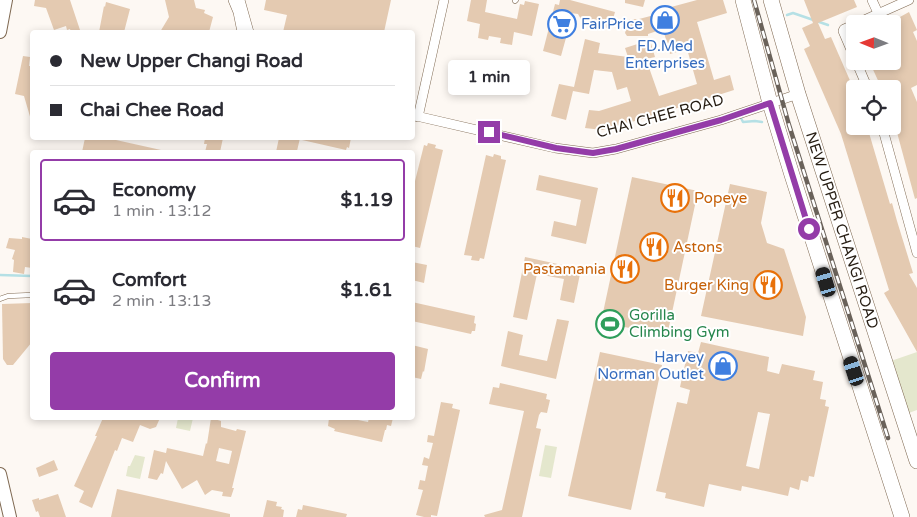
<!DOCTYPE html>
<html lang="en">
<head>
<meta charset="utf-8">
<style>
	:root { --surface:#fff; --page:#f7f7f7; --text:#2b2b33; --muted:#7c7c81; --line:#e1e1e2; --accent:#943ca8 }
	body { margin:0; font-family:"Varela Round",sans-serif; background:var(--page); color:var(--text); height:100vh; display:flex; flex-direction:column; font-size:19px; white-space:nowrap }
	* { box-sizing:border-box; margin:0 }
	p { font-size:16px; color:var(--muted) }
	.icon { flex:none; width:28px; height:28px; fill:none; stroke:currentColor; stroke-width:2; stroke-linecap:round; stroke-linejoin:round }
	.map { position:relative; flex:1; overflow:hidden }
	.sheet { position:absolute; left:30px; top:150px; width:385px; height:270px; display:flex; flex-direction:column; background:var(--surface); border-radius:5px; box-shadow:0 2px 8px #0003 }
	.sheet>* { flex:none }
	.banner { position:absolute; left:30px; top:30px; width:385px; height:110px; border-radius:5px; box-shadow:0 2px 8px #0003; display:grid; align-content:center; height:110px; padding:0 20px; background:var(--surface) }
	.needle { width:32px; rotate:271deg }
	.fabs { position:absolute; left:846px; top:15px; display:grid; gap:10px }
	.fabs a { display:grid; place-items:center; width:55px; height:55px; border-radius:5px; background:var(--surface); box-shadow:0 2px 8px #0003; font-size:25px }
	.end { position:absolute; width:22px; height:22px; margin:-11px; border:6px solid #943ca8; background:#fff; box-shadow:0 0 0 2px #fff }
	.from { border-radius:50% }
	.bubble { position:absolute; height:35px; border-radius:5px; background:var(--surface); box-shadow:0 2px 8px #0003; font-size:16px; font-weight:800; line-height:35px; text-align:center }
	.car { position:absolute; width:15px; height:30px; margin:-15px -8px; border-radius:6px; box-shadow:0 0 4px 1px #0007; background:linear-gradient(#222 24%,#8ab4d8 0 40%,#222 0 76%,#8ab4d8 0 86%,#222 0) }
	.banner b { display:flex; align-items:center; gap:18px; height:48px; font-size:19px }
	.banner b+b { border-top:1px solid var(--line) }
	.banner i { width:12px; height:12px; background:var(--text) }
	ul { padding:9px 0 0; list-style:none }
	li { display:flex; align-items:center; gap:15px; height:82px; margin:0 10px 8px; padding:0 10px; border:2px solid transparent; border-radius:5px }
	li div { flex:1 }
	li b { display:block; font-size:19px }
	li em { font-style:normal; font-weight:800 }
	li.on { border-color:var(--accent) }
	li>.icon { width:45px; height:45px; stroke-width:1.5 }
	.cta { display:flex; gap:10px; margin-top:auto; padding:10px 20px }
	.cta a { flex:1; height:58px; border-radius:5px; background:var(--accent); color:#fff; font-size:20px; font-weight:800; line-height:58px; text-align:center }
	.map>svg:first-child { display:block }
	.green { fill:#e4e7cd }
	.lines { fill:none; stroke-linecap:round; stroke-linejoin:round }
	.stream { stroke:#b5e0e5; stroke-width:2.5 }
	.building { fill:#e4cab1; fill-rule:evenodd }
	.lane-casing { stroke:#7f6952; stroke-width:5.5 }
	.street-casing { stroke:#7f6952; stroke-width:10 }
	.secondary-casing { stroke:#7f6952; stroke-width:14 }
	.primary-casing { stroke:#7f6952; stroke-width:16 }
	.lane { stroke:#fff; stroke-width:4.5 }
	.street { stroke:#fff; stroke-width:9 }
	.secondary { stroke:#fff; stroke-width:12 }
	.primary { stroke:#fff; stroke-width:15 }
	.rail-casing { stroke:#6a625a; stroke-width:4.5 }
	.rail { stroke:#fff; stroke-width:2.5; stroke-dasharray:8; stroke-linecap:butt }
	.route { stroke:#943ca8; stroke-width:6 }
	.labels { text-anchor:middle; stroke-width:4; stroke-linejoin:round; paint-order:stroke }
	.shop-label { font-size:15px; fill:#366cbe; stroke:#fff; text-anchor:start }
	.street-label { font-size:15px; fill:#251c12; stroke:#fff }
	.food-label { font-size:15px; fill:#c56008; stroke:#fff; text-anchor:start }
	.leisure-label { font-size:15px; fill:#27864d; stroke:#fff; text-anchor:start }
</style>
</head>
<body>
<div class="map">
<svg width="917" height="517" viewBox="0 0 917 517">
	<rect width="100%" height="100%" fill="#fdf8f3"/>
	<g class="green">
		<polygon points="917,352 917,410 906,414 888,362"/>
		<polygon points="178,418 193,418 190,431 176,428"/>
		<polygon points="545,445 557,447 551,478 539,476"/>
		<polygon points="135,455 145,457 140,479 126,476 128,466 130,466"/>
	</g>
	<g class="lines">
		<g class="stream">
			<polyline points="787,15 793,13 828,25"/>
			<polyline points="741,118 743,122 755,121 762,122"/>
			<polyline points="0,275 32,276"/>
		</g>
	</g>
	<g class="building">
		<polygon points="35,0 70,0 80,30 79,32 71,32 70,29 67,30 66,26 54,30 46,8 34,6"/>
		<polygon points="165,0 194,0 196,8 205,10 204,13 213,17 209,32 160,32 169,17"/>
		<polygon points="266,0 391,0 384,32 283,32 287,15 264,10"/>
		<polygon points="471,0 487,0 485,12 517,19 520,4 524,5 525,1 539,4 532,36 514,32 512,45 500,43 501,38 489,36 488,40 478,38 480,24 467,21"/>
		<polygon points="560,0 570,0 615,12 610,29 582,21 578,14 570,13 566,18 566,24 569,27 561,56 543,51 555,4 559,5"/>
		<polygon points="625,0 645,0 643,7 625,3"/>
		<polygon points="697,0 723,0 727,13 697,22 714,80 730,75 734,90 646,118 602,130 585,128 589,110 599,111 631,101 627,87 617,90 612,72 594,70 589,94 573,91 566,120 551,116 559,84 574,87 585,39 600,43 598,53 628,57 625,48 650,40 655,57 646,59 659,96 697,84 687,49 670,54 663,29 648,34 648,36 627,36 625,33 629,19 639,19 666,12 660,10"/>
		<polygon points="804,0 854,0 857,7 818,23 825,39 831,37 855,92 855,126 867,126 890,204 892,203 897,221 913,273 909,274 917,288 917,352 884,293 889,290 841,134 804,49 810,46 802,28 813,23"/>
		<polygon points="106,2 130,9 124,32 99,32 104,6 105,7"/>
		<polygon points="909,12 917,30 913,32 917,41 917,85 911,88 917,102 917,198 915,199 892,114 892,89 882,89 869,61 892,61 892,24 901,20 900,17"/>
		<polygon points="23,56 30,57 29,66 32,66 31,74 32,75 32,79 30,89 32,97 32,120 31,120 24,96 15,94"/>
		<polygon points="85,138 107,138 161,150 160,152 82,152"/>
		<polygon points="205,138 223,138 220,152 205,152 207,144 204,144"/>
		<polygon points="279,138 300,138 297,151 295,151 294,152 276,152"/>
		<polygon points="303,138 351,138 349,148 347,147 346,150 302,140"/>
		<polygon points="428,143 436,145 435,148 443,150 420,248 412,246 412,193 424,145 427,146"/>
		<polygon points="494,154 501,156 501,159 506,160 484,259 480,258 479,261 471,260 472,256 464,255 486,155 493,157"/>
		<polygon points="539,175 598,188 586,244 551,236 554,221 576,226 581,200 536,190"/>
		<polygon points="632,177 698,191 667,336 601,322"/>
		<polygon points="730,184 767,192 761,223 767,243 784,249 806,317 803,336 701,316"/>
		<polygon points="22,237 32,239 32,268 25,267 24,274 13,272 14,260 12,259 15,250 6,248 9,238 22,239"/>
		<polygon points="525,257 581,269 574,303 560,300 564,279 537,274 527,320 513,317"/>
		<polygon points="412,262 427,265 424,283 412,280"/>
		<polygon points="412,302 475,316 474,323 476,324 475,331 472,331 471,334 412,321"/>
		<polygon points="32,303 32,342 13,365 7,365 3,359 2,304"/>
		<polygon points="557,319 569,321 556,379 501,366 508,331 523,335 519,355 547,361"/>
		<path d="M 701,342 L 769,357 L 767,371 L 779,374 L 782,364 L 815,371 L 813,380 L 823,382 L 820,399 L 826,400 L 825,406 L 829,407 L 814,477 L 809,476 L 808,482 L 801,480 L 799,490 L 790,487 L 788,496 L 742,486 L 741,491 L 709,484 L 704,507 L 665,498 L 666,493 L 656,491 L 677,402 L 687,404 L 690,390 L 680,387 L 688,351 L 698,353 ZM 758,412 L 770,414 L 759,469 L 746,466 Z"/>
		<polygon points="412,345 428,349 424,372 423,371 421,379 412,377"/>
		<polygon points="600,352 662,365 631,510 568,496"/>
		<polygon points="500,383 547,394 546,399 550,400 547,413 541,412 539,415 536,428 541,429 522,517 485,517 484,515 502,510 524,411 489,404 493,387 499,388"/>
		<polygon points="441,402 453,404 452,408 460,410 437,516 431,515 431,517 424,517 416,515 423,490 418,489 420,480 425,481 428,466 422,465 424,457 429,459 433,443 427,442 428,435 434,436"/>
		<polygon points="103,418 160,418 156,427 150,429 140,425 133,442 122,438 117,451 115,450 92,508 79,502 84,491 74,486 97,436 95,436"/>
		<path d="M 211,418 L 221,421 L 221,427 L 236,431 L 237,429 L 246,431 L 232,488 L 234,488 L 231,497 L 222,496 L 223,492 L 212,490 L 205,495 L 197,480 L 182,489 L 166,461 L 163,474 L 161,473 L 157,480 L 148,478 L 154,450 L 166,453 L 167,448 L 203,456 L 206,443 L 207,444 ZM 219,448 L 232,451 L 229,464 L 216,461 Z"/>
		<polygon points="329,418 353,418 353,419 368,422 369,418 376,420 376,418 393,418 391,426 387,425 386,430 385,430 382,442 334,431 335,429 328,426"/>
		<polygon points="54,460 58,470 39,477 36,468"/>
		<polygon points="117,489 230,514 230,517 111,517"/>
		<polygon points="58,494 66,517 40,517 38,511 36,512 32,500 39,498 39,500"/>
		<polygon points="267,500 277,502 276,506 282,507 281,509 284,510 283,517 263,517"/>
		<polygon points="303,505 347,514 346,517 296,517 298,509 302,510"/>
	</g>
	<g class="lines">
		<defs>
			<g id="lane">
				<polyline points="515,1 516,0"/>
				<polyline points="0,299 8,296 32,295"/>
			</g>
			<g id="street">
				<polyline points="233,0 238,12 242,32"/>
				<polyline points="240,0 249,32"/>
				<polyline points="872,0 878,13"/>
				<polyline points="855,59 843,31 844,29 909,0"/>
				<polyline points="856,61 868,89"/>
				<polyline points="412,115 555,148 593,153 616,149 721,120 798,94"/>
				<polyline points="418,117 444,0"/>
				<polyline points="882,126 917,253"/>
			</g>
			<g id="secondary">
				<polyline points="0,32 6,0"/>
				<polyline points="0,474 10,517"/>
			</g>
			<g id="primary">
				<polyline points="743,0 770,103 792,175 902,517"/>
				<path id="s1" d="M 771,0 L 798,94 L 917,461"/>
			</g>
		</defs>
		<use href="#lane" class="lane-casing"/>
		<use href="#street" class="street-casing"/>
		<use href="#secondary" class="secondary-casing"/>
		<use href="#primary" class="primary-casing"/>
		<use href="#lane" class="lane"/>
		<use href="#street" class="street"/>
		<use href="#secondary" class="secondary"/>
		<use href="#primary" class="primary"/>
		<defs>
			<polyline id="rail" points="754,0 789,125 888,438"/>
		</defs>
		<use href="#rail" class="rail-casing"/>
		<use href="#rail" class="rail"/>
	</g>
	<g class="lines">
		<polyline class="route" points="489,132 556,148 593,153 616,149 721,120 770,103 809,229"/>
	</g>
	<defs>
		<symbol id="shop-ring" viewBox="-11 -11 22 22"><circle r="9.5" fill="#fff" stroke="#3f7fe0" stroke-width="1.5"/><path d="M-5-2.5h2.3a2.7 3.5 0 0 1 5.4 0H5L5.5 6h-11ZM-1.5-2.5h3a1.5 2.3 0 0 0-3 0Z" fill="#3f7fe0"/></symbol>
		<symbol id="supermarket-ring" viewBox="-11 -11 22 22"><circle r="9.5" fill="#fff" stroke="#3f7fe0" stroke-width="1.5"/><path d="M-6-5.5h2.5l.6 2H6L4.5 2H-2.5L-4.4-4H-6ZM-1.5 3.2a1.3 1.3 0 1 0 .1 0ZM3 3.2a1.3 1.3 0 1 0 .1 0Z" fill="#3f7fe0"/></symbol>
		<symbol id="restaurant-ring" viewBox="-11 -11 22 22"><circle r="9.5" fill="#fff" stroke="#e8710a" stroke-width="1.5"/><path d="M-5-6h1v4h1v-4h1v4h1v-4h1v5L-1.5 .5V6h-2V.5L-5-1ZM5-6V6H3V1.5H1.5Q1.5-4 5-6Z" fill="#e8710a"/></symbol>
		<symbol id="stadium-ring" viewBox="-11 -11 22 22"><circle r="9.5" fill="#fff" stroke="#2e9e5b" stroke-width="1.5"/><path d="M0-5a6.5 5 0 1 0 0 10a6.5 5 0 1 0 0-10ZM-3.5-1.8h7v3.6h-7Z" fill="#2e9e5b"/></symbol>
	</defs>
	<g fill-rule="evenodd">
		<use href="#shop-ring" x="649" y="4" width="32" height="32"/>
		<use href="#supermarket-ring" x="546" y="8" width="32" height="32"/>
		<use href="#restaurant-ring" x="659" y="182" width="32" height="32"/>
		<use href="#restaurant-ring" x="638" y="231" width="32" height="32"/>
		<use href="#restaurant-ring" x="609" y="253" width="32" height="32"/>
		<use href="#restaurant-ring" x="752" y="269" width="32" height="32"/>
		<use href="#stadium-ring" x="594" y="308" width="32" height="32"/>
		<use href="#shop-ring" x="707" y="350" width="32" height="32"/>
	</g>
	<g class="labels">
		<g class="shop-label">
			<text x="581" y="29">FairPrice</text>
			<text x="665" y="51" text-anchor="middle">FD.Med<tspan x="665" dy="17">Enterprises</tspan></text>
			<text x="704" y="362" text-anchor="end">Harvey<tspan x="704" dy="17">Norman Outlet</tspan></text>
		</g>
		<g class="street-label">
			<text transform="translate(660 116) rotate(-15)" y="5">CHAI CHEE ROAD</text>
			<text dy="5" stroke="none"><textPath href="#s1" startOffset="241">NEW UPPER CHANGI ROAD</textPath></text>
		</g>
		<g class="food-label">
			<text x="694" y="203">Popeye</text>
			<text x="673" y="252">Astons</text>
			<text x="606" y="274" text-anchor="end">Pastamania</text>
			<text x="749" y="290" text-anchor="end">Burger King</text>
		</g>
		<g class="leisure-label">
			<text x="629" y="320">Gorilla<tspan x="629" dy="17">Climbing Gym</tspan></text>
		</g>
	</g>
</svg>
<div class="fabs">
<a><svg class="needle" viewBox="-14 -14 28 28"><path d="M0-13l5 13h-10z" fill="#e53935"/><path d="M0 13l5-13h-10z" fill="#7c7c81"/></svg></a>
<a><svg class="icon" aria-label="locate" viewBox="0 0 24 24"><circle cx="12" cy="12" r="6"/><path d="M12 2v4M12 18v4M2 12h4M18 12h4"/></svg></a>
</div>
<i class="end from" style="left:809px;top:229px"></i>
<i class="end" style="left:489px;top:132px"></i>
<div class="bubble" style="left:448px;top:60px;width:82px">1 min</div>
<i class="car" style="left:826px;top:282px;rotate:343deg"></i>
<i class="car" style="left:854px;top:371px;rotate:342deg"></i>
<div class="banner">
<b><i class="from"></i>New Upper Changi Road</b>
<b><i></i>Chai Chee Road</b>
</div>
<section class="sheet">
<ul>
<li class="on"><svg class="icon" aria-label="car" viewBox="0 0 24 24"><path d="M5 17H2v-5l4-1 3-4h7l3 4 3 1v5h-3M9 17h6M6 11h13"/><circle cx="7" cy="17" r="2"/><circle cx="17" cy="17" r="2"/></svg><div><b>Economy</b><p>1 min · 13:12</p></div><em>$1.19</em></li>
<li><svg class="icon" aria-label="car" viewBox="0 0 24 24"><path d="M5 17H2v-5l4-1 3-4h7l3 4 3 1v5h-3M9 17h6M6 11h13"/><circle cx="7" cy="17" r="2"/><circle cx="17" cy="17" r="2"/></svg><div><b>Comfort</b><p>2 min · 13:13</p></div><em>$1.61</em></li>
</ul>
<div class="cta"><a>Confirm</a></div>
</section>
</div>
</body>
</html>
